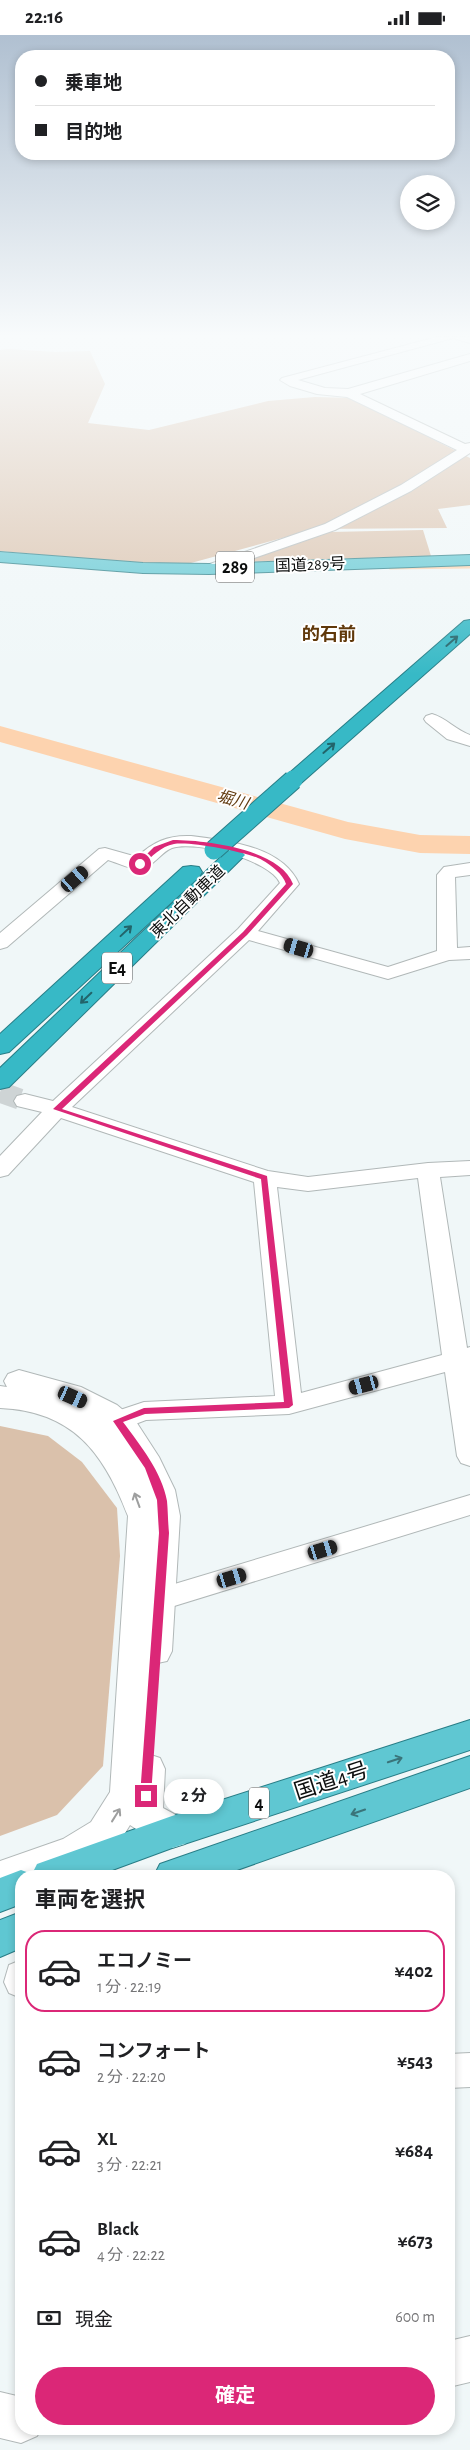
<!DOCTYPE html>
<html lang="ja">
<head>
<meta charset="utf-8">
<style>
	:root { --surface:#fff; --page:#f6f6f6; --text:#202124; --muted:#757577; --line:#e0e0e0; --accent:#db2777 }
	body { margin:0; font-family:"Alegreya Sans","Noto Sans JP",sans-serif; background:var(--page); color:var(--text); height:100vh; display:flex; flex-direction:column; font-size:19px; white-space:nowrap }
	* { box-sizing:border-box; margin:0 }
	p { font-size:16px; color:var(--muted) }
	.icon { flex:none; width:28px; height:28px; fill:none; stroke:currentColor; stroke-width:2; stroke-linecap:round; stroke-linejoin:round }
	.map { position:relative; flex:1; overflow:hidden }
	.details { position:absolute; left:15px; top:1835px; width:440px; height:565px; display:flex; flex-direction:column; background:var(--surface); border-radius:20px; box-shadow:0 2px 8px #0003 }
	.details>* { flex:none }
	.top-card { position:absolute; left:15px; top:15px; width:440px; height:110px; border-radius:20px; box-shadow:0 2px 8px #0003; display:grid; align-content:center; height:110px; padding:0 20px; background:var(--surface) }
	.tools { position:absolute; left:400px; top:140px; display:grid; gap:10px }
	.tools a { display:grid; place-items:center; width:55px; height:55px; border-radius:50%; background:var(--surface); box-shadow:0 2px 8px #0003; font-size:25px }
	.end { position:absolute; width:22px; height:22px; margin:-11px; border:6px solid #db2777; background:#fff; box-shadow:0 0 0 2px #fff }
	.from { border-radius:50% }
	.bubble { position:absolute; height:35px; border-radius:18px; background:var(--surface); box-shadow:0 2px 8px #0003; font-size:16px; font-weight:700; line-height:35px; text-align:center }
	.car { position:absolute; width:15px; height:30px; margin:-15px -8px; border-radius:6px; box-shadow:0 0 4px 1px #0007; background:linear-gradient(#222 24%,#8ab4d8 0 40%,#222 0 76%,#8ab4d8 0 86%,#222 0) }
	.top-card b { display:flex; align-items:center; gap:18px; height:48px; font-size:19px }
	.top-card b+b { border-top:1px solid var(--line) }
	.top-card i { width:12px; height:12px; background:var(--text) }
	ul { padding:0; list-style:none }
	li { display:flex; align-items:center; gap:15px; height:82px; margin:0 10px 8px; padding:0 10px; border:2px solid transparent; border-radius:20px }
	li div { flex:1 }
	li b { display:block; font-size:19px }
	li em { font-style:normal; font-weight:700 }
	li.current { border-color:var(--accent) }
	li>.icon { width:45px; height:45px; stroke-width:1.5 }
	h2 { padding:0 20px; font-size:22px; line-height:60px }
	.pay { display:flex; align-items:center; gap:12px; height:55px; padding:0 20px; font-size:19px }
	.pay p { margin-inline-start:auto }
	.action { display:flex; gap:10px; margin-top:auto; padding:10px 20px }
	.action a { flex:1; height:58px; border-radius:30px; background:var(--accent); color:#fff; font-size:20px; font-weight:700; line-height:58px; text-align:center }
	.status { display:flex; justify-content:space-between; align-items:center; height:35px; padding:0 25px; background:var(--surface); direction:ltr }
	.status svg { height:14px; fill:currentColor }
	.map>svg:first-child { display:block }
	.green { fill:#dac1ab }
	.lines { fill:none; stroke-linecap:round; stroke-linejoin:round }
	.stream { stroke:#fdd3af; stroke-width:3 }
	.river { fill:#fdd3af; fill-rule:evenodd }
	.minor-tunnel { stroke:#ced4d5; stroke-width:21; stroke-dasharray:21 11; stroke-linecap:butt }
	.minor-casing { stroke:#b1b8b8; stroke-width:2 }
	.tertiary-casing { stroke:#b1b8b8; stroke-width:2 }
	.trunk-casing { stroke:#287d86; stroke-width:2 }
	.motorway-casing { stroke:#287d86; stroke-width:2 }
	.minor { fill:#fff; fill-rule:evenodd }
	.tertiary { fill:#fff; fill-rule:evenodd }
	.trunk { fill:#5fc7d2; fill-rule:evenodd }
	.motorway { fill:#37b9c6; fill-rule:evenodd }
	.motorway-bridge-casing { stroke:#287d86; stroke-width:21; stroke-linecap:butt }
	.motorway-bridge { stroke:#37b9c6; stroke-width:19 }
	.oneway { stroke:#22646a }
	.oneway2 { stroke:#9e9f9f }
	.oneway3 { stroke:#3a747a }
	.route { fill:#db2777 }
	.labels { text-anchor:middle; stroke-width:4; stroke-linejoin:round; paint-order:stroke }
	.far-street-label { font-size:16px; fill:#0c0e0e; stroke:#fff }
	.far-water-label { font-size:16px; font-style:italic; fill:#613b10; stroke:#fff }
	.shield { fill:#fff; stroke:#555656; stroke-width:1 }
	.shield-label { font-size:18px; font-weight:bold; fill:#0c0e0e }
	.far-quarter-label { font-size:18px; font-weight:bold; fill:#60380a; stroke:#fff }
	.near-street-label { font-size:22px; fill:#0c0e0e; stroke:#fff }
</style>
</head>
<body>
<div class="status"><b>22:16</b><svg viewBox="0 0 49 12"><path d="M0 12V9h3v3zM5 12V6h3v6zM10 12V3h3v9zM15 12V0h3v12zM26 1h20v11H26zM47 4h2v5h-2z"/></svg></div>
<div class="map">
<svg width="470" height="2415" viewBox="0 0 470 2415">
	<rect width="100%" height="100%" fill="#f0f7f8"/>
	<g class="green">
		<polygon points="9,314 55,317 90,316 105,349 88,388 149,395 268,366 315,362 351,363 470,423 470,470 438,474 447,493 315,494 191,528 128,528 0,516 0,315"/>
		<polygon points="423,495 431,521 242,527 243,525 330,497"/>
		<polygon points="0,1391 48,1401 82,1427 117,1473 120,1521 103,1731 57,1780 0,1801"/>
	</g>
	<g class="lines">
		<polyline class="stream" points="390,533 470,532"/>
		<polygon class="river" points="0,691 348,787 420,800 470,801 470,819 420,818 345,804 0,707"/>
		<polyline class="minor-tunnel" points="0,1057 25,1066"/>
		<defs>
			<g id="minor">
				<polygon points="437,302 470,302 470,308 453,303 298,345 325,353 348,354 470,319 470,326 360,359 465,409 470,408 470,418 411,456 335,495 214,537 204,537 202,534 204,531 325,489 401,450 457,415 347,362 317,359 290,351 280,345 282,343"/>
				<path d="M 432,679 C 446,683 456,695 470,700 L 470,711 L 447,704 L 426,687 L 424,684 L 426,681 Z"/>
				<path d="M 191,801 C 228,806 282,811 299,849 L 258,896 L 388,932 L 437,916 L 437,840 L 444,832 L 470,828 L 470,840 L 455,842 L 457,913 L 470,912 L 470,924 L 449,925 L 388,944 L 249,905 L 72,1072 L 268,1136 L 308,1142 L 428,1128 L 470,1126 L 470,1140 L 440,1142 L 467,1313 L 470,1312 L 470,1431 L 461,1428 L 457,1421 L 445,1337 L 289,1379 L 146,1385 L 117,1396 L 108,1393 L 104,1386 L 108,1379 L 144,1367 L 275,1361 L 254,1147 L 61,1083 L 8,1140 L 0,1142 L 0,1121 L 42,1077 L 17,1071 L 14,1066 L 17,1061 L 25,1059 L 53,1066 L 238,894 L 280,848 C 270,825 195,805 172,813 C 161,817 152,833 141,834 C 131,835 118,828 108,825 L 7,912 L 0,914 L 0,898 L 99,814 L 105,813 L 137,822 C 153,807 168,800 191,801 ZM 418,1143 L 442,1320 L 301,1358 L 277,1152 L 308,1156 Z"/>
				<polygon points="470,1460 470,1480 158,1576 148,1573 144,1565 148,1557 158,1554"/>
				<polygon points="21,1925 21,1963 9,1958 4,1947 9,1930"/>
				<polygon points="470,2018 470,2052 449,2053 449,2019"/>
			</g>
			<g id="tertiary">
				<path d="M 19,1335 L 81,1352 L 117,1370 L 135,1385 L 159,1422 L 175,1455 L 180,1481 L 172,1616 L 167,1626 L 153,1629 L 148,1719 L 160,1723 L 165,1734 L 163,1773 L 185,1785 L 191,1797 L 185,1809 L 172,1813 L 159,1809 L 130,1790 L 117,1811 L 88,1829 L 53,1841 L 21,1841 L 21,1853 L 0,1860 L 0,1826 L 63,1804 L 91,1787 L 110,1757 L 128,1481 C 104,1418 73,1376 0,1373 L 0,1351 L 7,1352 L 4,1346 L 8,1339 Z"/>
				<polygon points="470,2301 470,2347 449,2352 449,2306"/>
				<polygon points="0,2357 21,2362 21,2394 41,2394 37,2401 21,2408 0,2403"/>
			</g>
			<g id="trunk">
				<polygon points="0,517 143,528 209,529 470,520 470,530 209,539 143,538 0,527"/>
				<polygon points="470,1685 470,1715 172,1813 96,1841 21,1841 21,1869 0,1877 0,1843 21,1835 32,1839 37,1829 172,1781"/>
				<polygon points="470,1721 470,1753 220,1841 154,1841 160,1829"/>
				<polygon points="21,1877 21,1913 0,1922 0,1885"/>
			</g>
			<g id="motorway">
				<polygon points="470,585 470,599 300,749 293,751 286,749 283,745 286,741 464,586"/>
				<polygon points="234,814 241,816 245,820 241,824 9,1052 0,1054 0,1033 227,816"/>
				<polygon points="191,831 199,832 202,837 199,842 9,1017 0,1019 0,999 183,832"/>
			</g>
		</defs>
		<use href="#minor" class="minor-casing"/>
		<use href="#tertiary" class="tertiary-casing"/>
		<use href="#trunk" class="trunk-casing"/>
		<use href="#motorway" class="motorway-casing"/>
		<use href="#minor" class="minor"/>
		<use href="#tertiary" class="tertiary"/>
		<use href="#trunk" class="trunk"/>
		<use href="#motorway" class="motorway"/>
		<defs>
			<polyline id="motorway-bridge" points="214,815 293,745"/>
		</defs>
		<use href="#motorway-bridge" class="motorway-bridge-casing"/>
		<use href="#motorway-bridge" class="motorway-bridge"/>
	</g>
	<defs><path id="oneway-shaft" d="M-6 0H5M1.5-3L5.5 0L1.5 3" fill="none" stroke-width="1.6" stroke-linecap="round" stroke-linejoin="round" transform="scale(1.25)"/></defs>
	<g class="oneway">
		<use href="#oneway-shaft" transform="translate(452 606) rotate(-41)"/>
		<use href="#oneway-shaft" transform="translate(329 713) rotate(-41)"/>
		<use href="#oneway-shaft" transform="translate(126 896) rotate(-43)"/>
		<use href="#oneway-shaft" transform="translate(86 963) rotate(136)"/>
	</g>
	<g class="oneway2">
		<use href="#oneway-shaft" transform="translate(137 1465) rotate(-110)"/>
		<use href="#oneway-shaft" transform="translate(116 1780) rotate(-58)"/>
	</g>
	<g class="oneway3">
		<use href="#oneway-shaft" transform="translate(395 1725) rotate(-18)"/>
		<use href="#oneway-shaft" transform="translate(358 1777) rotate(161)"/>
	</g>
	<linearGradient id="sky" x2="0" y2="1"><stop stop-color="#b0c0d1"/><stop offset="0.47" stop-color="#f8fbfc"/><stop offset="1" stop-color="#f8fbfc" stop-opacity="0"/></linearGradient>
	<rect width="470" height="640" fill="url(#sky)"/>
	<path class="route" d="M 173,805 C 205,805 280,814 293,849 L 247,900 L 62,1074 L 267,1141 L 293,1370 L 289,1373 L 145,1379 L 123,1387 C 140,1410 162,1437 167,1466 C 168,1477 168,1488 169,1498 L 151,1761 L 146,1766 L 140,1761 L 159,1498 L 157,1465 L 145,1433 L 113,1386 L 144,1373 L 284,1367 L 261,1144 L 53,1074 L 243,897 L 286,849 C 283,839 271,830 262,825 C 248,817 190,806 174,809 C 161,811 152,822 142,830 L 138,830 L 138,828 L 154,812 Z"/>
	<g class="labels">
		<g class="far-street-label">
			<text transform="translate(310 529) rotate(-2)" y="6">国道289号</text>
			<text transform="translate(187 866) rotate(-44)" y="6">東北自動車道</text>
		</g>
		<g class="far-water-label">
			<text transform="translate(233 764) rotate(16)" y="6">堀川</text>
		</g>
		<g class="shield">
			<rect x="216" y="516.5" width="38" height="31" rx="4"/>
			<rect x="102" y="917.5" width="30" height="31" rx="4"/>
			<rect x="249" y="1752.5" width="20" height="31" rx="4"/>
		</g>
		<g class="shield-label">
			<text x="235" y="538">289</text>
			<text x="117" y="939">E4</text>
			<text x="259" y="1774">4</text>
		</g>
		<g class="far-quarter-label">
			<text x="329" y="605">的石前</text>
		</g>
		<g class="near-street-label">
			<text transform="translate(331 1745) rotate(-18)" y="8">国道4号</text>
		</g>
	</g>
</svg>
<div class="tools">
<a><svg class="icon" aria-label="layers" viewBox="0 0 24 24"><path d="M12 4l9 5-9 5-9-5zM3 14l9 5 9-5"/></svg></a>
</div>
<i class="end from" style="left:140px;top:829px"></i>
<i class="end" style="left:146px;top:1761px"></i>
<div class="bubble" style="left:164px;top:1744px;width:60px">2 分</div>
<i class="car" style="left:75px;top:844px;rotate:49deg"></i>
<i class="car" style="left:299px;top:913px;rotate:286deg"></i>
<i class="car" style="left:364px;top:1350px;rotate:255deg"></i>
<i class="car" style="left:73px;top:1362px;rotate:114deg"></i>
<i class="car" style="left:323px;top:1515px;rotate:73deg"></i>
<i class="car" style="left:232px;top:1543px;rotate:73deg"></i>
<div class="top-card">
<b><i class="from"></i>乗車地</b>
<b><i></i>目的地</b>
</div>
<section class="details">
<h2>車両を選択</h2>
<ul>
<li class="current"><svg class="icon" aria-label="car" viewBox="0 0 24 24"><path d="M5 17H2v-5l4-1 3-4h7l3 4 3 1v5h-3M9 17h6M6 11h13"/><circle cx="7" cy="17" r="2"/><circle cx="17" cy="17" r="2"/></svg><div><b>エコノミー</b><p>1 分 · 22:19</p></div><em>¥402</em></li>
<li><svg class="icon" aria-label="car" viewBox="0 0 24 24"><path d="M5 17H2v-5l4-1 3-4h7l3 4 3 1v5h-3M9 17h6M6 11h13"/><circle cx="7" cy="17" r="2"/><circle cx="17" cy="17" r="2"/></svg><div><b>コンフォート</b><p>2 分 · 22:20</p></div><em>¥543</em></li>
<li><svg class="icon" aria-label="car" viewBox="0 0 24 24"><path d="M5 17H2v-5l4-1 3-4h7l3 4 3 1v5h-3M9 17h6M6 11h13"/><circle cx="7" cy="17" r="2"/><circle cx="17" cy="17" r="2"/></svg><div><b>XL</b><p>3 分 · 22:21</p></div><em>¥684</em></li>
<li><svg class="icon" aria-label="car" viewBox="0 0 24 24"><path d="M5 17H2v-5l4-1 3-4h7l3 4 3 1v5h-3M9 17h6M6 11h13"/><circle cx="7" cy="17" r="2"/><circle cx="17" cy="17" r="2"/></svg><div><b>Black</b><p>4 分 · 22:22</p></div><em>¥673</em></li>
</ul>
<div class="pay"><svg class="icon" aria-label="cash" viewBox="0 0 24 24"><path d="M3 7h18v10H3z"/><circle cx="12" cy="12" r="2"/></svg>現金<p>600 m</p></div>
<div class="action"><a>確定</a></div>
</section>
</div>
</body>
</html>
